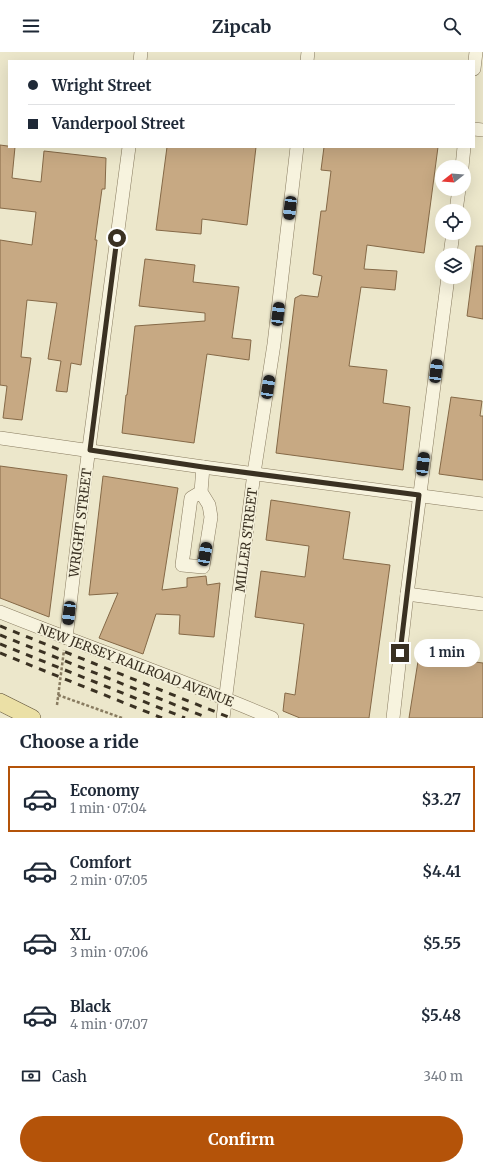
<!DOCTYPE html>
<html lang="en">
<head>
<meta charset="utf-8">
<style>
	:root { --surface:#fff; --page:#f2f2f3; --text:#1f2937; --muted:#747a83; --line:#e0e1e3; --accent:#b45309 }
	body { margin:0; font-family:Merriweather,serif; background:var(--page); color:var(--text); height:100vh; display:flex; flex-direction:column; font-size:15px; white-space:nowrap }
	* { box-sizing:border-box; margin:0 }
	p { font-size:13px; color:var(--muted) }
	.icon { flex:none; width:22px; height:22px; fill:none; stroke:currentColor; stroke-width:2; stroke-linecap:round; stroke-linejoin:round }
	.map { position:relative; height:666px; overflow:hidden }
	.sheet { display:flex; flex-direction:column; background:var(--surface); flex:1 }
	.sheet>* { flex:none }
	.guide { position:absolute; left:8px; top:8px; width:467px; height:88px; border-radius:0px; box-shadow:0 4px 16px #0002; display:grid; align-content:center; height:88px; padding:0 20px; background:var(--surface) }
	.needle { width:26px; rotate:253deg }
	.tools { position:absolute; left:435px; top:108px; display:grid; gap:8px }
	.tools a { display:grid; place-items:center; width:36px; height:36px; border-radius:50%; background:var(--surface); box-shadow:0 4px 16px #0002; font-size:20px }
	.end { position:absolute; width:18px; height:18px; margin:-9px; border:5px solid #3a3122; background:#fff; box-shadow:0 0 0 2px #fff }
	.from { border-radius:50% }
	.bubble { position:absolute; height:28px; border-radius:14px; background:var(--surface); box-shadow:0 4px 16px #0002; font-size:13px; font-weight:700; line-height:28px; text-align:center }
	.car { position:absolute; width:12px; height:24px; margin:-12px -6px; border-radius:5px; box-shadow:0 0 3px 1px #0007; background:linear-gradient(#222 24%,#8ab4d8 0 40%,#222 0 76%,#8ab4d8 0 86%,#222 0) }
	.guide b { display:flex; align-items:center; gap:14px; height:38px; font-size:15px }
	.guide b+b { border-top:1px solid var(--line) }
	.guide i { width:10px; height:10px; background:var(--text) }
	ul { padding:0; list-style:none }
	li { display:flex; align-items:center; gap:12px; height:66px; margin:0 8px 6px; padding:0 12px; border:2px solid transparent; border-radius:0px }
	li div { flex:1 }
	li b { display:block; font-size:15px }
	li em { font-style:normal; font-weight:700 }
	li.active { border-color:var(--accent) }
	li>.icon { width:36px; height:36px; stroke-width:1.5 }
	h2 { padding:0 20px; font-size:18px; line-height:48px }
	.pay { display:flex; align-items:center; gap:10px; height:44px; padding:0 20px; font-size:15px }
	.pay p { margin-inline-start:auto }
	.action { display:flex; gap:8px; margin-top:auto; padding:8px 20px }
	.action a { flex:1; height:46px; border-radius:24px; background:var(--accent); color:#fff; font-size:16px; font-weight:700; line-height:46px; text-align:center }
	header { display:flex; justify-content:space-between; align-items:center; height:52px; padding:0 20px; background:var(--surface); font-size:18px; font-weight:700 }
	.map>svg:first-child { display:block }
	.building { fill:#c7a983; stroke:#856947 }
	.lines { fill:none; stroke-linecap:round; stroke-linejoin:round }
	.minor-casing { stroke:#887b60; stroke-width:14 }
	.major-casing { stroke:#564933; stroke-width:18 }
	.path { stroke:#887b60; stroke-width:2.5; stroke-dasharray:3 2; stroke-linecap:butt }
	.minor { stroke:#f7f3de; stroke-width:13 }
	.major { stroke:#ebe0a6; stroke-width:17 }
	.rail { stroke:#3a3122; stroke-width:3; stroke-dasharray:7 7; stroke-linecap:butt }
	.route { stroke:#3a3122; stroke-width:5 }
	.labels { text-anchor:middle; stroke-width:3.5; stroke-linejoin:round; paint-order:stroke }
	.street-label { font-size:13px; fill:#3a3122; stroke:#f4f0da }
</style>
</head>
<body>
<header><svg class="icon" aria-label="menu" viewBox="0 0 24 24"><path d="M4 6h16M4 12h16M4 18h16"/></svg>Zipcab<svg class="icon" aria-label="search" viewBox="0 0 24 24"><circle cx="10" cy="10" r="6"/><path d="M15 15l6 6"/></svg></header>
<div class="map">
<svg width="483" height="666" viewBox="0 0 483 666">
	<rect width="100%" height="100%" fill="#ece7cb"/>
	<g class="building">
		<polygon points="0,93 15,95 12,126 41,130 44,99 106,106 105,137 102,137 95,188 97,188 81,313 71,311 67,340 56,339 61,309 48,307 57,251 27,248 21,305 31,306 22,368 3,366 7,334 0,333 0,188 32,193 36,160 0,156"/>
		<polygon points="167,95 256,95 247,173 202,167 201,182 156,178"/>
		<polygon points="324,95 438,95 424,201 367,193 364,217 397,219 395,238 361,235 349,314 387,318 383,351 410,355 403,418 276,401 295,246 301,243 318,245 322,224 313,222 321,159 326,159 331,119 321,118"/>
		<polygon points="476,194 483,194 483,267 467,264"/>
		<polygon points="145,207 195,213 193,230 239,235 232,286 251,288 249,308 207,302 194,391 122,381 126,343 127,343 135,274 205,269 205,261 139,254"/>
		<polygon points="451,345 482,349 480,364 483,364 483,428 439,422"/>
		<polygon points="0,414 67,423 49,565 0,546"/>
		<polygon points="103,424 178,436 162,538 187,535 187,526 206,524 207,533 220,531 214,585 179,582 180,563 156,562 143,602 99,586 118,541 89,543"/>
		<polygon points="271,448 350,460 343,507 390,513 369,666 300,666 283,659 285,641 295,643 304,572 255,565 261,519 305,525 309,494 266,488"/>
		<polygon points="419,603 483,611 483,666 409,666"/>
	</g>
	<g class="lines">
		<defs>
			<g id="minor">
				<polyline points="140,9 141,0"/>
				<polyline points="307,9 308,0"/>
				<polyline points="474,17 476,0"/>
				<polyline points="474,77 483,78"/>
				<polyline points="462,115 464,95"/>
				<polyline points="456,159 459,137"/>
				<polyline points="450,203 453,181"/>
				<polyline points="0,386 203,415 483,452"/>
				<polyline points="201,440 191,446 182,513 203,515 211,465 209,453 201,440 203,415"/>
				<polyline points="407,542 483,552"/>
				<path d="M 0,560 C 90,596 183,628 272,666"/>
				<polyline points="66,586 85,426 129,95"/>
				<polyline points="223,666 254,421 274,292 297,95"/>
				<polyline points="393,666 407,542 448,225"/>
			</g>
			<polyline id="major" points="0,650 32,666"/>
		</defs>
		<use href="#minor" class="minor-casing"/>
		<use href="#major" class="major-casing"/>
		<g class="path">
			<polyline points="58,643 122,666"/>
			<polyline points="57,653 64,598"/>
		</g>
		<use href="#minor" class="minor"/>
		<use href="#major" class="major"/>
		<g class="rail">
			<polyline points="0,574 231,666"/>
			<polyline points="0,583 208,666"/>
			<polyline points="0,592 185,666"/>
			<polyline points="0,601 162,666"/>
		</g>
	</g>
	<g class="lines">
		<polyline class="route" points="117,186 90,398 203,415 419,443 400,601"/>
	</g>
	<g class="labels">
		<g class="street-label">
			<text transform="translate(80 471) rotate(-83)" y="5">WRIGHT STREET</text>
			<text transform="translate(246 488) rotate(-83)" y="5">MILLER STREET</text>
			<text transform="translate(136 613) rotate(21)" y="5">NEW JERSEY RAILROAD AVENUE</text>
		</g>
	</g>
</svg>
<div class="tools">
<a><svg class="needle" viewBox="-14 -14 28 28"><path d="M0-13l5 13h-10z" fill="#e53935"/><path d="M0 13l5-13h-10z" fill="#747a83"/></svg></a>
<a><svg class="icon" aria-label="locate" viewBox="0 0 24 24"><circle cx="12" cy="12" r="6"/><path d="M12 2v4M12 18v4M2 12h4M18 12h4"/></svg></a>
<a><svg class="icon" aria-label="layers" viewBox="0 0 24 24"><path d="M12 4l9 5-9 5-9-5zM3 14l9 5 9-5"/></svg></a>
</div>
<i class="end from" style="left:117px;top:186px"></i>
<i class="end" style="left:400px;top:601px"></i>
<div class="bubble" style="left:414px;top:587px;width:66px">1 min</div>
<i class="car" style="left:290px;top:156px;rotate:187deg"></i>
<i class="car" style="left:278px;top:262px;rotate:7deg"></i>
<i class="car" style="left:436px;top:319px;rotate:7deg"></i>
<i class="car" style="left:268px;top:335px;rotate:9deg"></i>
<i class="car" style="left:423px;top:412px;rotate:7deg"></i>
<i class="car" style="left:205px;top:502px;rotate:10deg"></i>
<i class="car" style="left:69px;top:561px;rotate:187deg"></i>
<div class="guide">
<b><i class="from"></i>Wright Street</b>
<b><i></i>Vanderpool Street</b>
</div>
</div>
<section class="sheet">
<h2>Choose a ride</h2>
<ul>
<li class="active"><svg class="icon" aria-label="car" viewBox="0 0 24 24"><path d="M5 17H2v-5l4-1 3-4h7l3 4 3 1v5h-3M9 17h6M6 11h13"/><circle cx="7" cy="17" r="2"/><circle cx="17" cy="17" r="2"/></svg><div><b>Economy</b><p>1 min · 07:04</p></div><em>$3.27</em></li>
<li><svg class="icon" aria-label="car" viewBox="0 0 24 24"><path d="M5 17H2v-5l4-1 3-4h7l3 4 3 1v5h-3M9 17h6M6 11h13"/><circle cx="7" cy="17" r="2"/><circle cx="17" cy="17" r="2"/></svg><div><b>Comfort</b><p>2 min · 07:05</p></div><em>$4.41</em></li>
<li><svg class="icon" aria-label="car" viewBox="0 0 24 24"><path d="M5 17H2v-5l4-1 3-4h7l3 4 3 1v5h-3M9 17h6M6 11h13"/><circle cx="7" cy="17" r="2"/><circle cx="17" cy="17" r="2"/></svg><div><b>XL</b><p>3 min · 07:06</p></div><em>$5.55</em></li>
<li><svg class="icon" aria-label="car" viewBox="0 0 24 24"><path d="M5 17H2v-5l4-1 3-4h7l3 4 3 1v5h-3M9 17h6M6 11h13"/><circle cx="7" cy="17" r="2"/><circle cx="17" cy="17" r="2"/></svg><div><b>Black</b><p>4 min · 07:07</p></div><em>$5.48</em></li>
</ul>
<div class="pay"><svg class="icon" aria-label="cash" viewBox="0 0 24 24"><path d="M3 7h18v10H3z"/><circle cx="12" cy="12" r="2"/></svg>Cash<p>340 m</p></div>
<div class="action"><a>Confirm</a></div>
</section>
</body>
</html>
